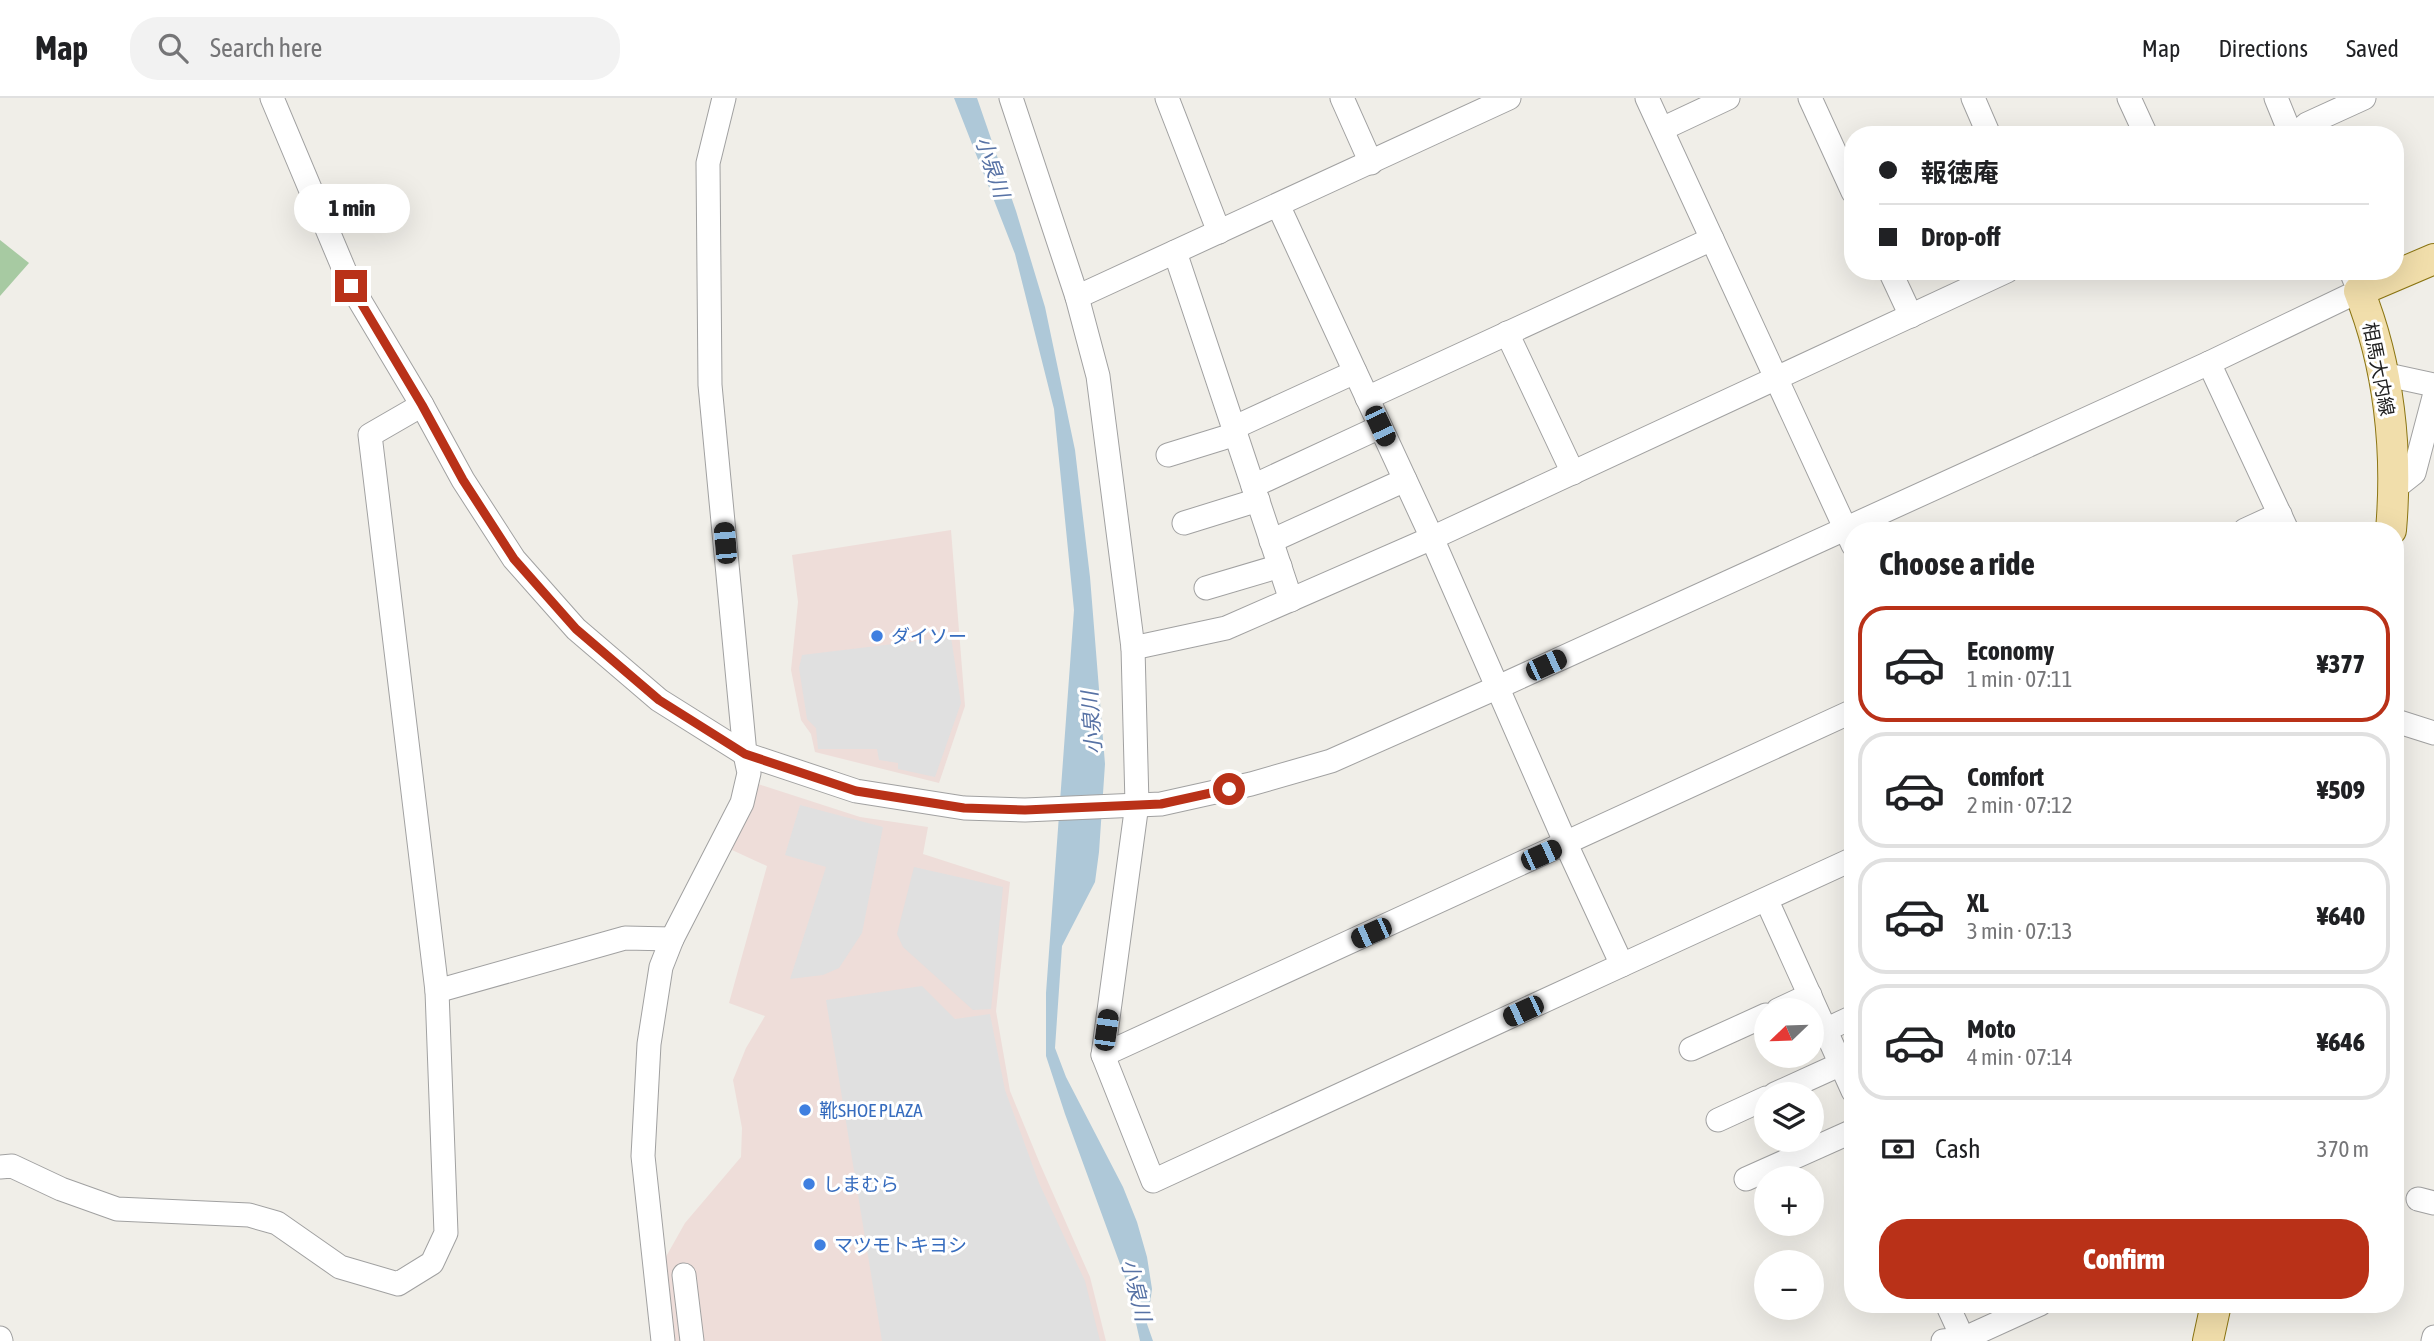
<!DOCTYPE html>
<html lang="en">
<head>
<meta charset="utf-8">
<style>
	:root { --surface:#fff; --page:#f2f2f2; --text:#202124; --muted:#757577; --line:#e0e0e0; --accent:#b93118 }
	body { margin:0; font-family:"Asap Condensed","Noto Sans JP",sans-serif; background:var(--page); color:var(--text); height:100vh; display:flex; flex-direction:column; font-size:26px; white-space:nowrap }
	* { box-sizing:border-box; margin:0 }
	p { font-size:23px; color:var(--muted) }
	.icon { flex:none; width:38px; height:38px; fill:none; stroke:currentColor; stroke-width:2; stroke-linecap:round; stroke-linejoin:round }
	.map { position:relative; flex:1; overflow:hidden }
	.sheet { position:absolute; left:1844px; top:424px; width:560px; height:791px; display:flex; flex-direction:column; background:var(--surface); border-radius:28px; box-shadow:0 7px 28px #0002 }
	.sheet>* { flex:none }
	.hud { position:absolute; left:1844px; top:28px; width:560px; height:154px; border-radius:28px; box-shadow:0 7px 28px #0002; display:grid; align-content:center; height:154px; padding:0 35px; background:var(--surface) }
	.needle { width:46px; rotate:247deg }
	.buttons { position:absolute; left:1754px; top:900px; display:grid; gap:14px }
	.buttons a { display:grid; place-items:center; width:70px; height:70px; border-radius:50%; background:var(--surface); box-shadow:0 7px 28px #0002; font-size:35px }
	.end { position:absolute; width:32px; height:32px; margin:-16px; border:9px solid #b93118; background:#fff; box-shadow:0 0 0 4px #fff }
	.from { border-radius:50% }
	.bubble { position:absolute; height:49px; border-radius:24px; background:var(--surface); box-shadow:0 7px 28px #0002; font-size:23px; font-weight:800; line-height:49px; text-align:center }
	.car { position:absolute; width:21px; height:42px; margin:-21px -10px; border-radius:9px; box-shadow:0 0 5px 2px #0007; background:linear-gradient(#222 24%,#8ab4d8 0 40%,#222 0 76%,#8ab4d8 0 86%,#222 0) }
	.hud b { display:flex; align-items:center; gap:24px; height:66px; font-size:26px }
	.hud b+b { border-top:2px solid var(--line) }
	.hud i { width:18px; height:18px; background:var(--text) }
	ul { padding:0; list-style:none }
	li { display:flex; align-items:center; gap:21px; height:116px; margin:0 14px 10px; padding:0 21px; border:4px solid var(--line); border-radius:28px }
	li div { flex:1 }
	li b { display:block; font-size:26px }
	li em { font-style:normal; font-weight:800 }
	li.on { border-color:var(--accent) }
	li>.icon { width:63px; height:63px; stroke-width:1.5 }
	h2 { padding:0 35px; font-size:32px; line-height:84px }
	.pay { display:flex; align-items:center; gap:18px; height:77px; padding:0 35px; font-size:26px }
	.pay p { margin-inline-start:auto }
	.primary-button { display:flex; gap:14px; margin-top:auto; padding:14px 35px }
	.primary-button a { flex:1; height:80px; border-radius:28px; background:var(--accent); color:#fff; font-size:28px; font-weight:800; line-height:80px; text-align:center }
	header { display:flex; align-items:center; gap:42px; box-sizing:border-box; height:98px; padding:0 35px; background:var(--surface); border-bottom:2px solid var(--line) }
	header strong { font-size:33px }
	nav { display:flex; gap:38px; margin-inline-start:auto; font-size:24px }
	.search { width:490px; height:63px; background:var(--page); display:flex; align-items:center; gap:18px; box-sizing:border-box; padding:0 24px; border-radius:28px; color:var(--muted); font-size:26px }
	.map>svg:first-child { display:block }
	.commercial { fill:#eeddd9 }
	.forest { fill:#a7caa2 }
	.parking { fill:#e0e0e0 }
	.water { fill:#aec8d8 }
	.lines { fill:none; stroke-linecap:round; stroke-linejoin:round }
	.minor-casing { stroke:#a1a1a1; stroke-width:25 }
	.major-casing { stroke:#8b7512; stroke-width:32 }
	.minor { stroke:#fff; stroke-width:23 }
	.major { stroke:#f1deab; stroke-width:30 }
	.route { stroke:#b93118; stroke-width:9 }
	.shop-dot { fill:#3f7fe0; stroke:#fff; stroke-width:2.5 }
	.labels { text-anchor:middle; stroke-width:6; stroke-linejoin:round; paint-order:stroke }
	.street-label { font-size:19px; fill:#202020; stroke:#fff }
	.shop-label { font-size:19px; fill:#366cbe; stroke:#fff; text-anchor:start }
	.water-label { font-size:21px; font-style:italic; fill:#5772a5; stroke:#fff }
</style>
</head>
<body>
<header>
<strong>Map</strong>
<div class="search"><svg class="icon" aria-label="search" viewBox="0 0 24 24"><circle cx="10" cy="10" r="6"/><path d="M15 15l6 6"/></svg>Search here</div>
<nav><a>Map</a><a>Directions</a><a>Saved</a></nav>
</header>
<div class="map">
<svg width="2434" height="1243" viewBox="0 0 2434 1243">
	<rect width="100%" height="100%" fill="#f0eee8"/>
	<g class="commercial">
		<polygon points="951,432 965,608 939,685 815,654 811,636 801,622 791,572 798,504 792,457"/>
		<polygon points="758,686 860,719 928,729 923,756 1010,784 996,913 1010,993 1040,1066 1090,1179 1106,1243 674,1243 663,1164 685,1125 741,1059 742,1030 733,982 746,950 765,918 729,905 767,768 732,752"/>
	</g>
	<polygon class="forest" points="0,142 29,165 0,198"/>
	<g class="parking">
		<polygon points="951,539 961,605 935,679 898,671 898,665 879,662 877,651 818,651 816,630 807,621 799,570 802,557"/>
		<polygon points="800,707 883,729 862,835 839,870 823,877 790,881 826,769 785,757"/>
		<polygon points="914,769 1003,789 991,911 973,912 903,849 897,836"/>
		<polygon points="922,888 955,921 990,916 1005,992 1039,1085 1085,1183 1100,1243 882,1243 826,902"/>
	</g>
	<polygon class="water" points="954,0 977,0 1016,113 1045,209 1075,352 1090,479 1105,666 1099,754 1095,784 1062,848 1055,950 1066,979 1123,1089 1137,1124 1147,1159 1152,1191 1147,1226 1153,1243 1140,1243 1127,1185 1065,1016 1046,958 1046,895 1074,512 1054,311 1015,156"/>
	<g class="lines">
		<defs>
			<g id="minor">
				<polyline points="272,0 351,188 422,307 463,382 514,461 576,531 659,602 745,656 856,693 964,710 1025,712 1161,706 1251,686 1331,663 1496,590 2209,265 2359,193 2351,173"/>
				<polyline points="1011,0 1077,199 1098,278 1133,550 1137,706 1103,957 1153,1083 1622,867"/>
				<polyline points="1167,0 1219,134"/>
				<polyline points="1342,0 1371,65"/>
				<polyline points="1647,0 1853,447"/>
				<polyline points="1810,0 1853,94"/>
				<polyline points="1973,0 1989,37"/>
				<polyline points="2129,0 2146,37"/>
				<polyline points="2276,0 2291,37"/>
				<polyline points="1662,31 1728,0"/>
				<polyline points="2294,37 2307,26 2364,0"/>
				<polyline points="1278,107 1432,440 1566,746 1622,867 1853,761"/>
				<polyline points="1175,154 1291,502"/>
				<polyline points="1890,173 1911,218"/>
				<polyline points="1077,199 1509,0"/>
				<polyline points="1507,235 1573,375"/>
				<polyline points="2209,265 2287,432"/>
				<polyline points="2383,276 2434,287"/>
				<polyline points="1367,300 1712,141"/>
				<polyline points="1233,330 1355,274"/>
				<polyline points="1168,357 1236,336"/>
				<polyline points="1253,388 1380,329"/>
				<polyline points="2395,390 2414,375 2434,299"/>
				<polyline points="1184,425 1258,402"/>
				<polyline points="2245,432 2280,416"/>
				<polyline points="1271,443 1405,382"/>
				<polyline points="1206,490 1280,468"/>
				<polyline points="1133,550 1226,530 1432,440 2007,173"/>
				<polyline points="2396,623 2434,635"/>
				<polyline points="1767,803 1853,993"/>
				<polyline points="437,893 625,840 672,841"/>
				<polyline points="1778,912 1810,897"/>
				<polyline points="1825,932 1853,919"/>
				<polyline points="1691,951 1766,917"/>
				<polyline points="1103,957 1853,613"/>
				<polyline points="1775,996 1841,966"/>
				<polyline points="1718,1022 1766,1000"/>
				<polyline points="0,1069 12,1068 61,1091 117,1111 249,1117 277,1125 340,1169 398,1186 432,1165 446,1135 437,893 370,337 422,307"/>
				<polyline points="1746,1081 1853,1033"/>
				<polyline points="2418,1101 2434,1105"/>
				<polyline points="684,1177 692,1243"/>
				<polyline points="1947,1206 1964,1243"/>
				<polyline points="0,1240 1,1243"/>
				<polyline points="663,1243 643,1058 649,946 661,869 672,841 742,705 749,675 745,656 710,287 708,65 724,0"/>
				<polyline points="1943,1243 1963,1241 2040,1206"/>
				<polyline points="2433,1243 2434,1239"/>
			</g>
			<g id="major">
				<path d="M 2391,432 C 2398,352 2389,268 2359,193 L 2434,161"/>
				<polyline points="2208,1243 2216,1206"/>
			</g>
		</defs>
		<use href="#minor" class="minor-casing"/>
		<use href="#major" class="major-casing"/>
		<use href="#minor" class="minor"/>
		<use href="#major" class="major"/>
	</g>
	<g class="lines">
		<polyline class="route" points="351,188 422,307 463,382 514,461 576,531 659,602 745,656 856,693 964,710 1025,712 1161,706 1229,691"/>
	</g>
	<g class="shop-dot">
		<circle cx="877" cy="538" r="7"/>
		<circle cx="805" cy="1012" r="7"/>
		<circle cx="809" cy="1086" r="7"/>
		<circle cx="820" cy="1147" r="7"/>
	</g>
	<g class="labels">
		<g class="street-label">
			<text transform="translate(2379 271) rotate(79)" y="7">相馬大内線</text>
		</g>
		<g class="shop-label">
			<text x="891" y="545">ダイソー</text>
			<text x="819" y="1019">靴SHOE PLAZA</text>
			<text x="823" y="1093">しまむら</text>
			<text x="834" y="1154">マツモトキヨシ</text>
		</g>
		<g class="water-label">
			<text transform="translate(992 69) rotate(71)" y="7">小泉川</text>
			<text transform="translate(1092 625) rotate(-94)" y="7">小泉川</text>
			<text transform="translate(1136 1192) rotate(76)" y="7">小泉川</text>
		</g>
	</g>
</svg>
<div class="buttons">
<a><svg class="needle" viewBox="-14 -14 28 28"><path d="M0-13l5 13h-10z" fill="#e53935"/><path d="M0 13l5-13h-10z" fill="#757577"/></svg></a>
<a><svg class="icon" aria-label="layers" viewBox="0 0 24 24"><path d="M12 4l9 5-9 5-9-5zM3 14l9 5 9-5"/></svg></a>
<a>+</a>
<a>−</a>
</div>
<i class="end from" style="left:1229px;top:691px"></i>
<i class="end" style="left:351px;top:188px"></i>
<div class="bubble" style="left:294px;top:86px;width:116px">1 min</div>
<i class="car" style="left:1380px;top:328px;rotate:155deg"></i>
<i class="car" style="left:725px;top:445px;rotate:355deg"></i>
<i class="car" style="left:1546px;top:567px;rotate:65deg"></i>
<i class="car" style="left:1541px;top:757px;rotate:66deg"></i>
<i class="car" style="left:1371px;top:835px;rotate:246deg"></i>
<i class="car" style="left:1523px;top:913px;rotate:245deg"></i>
<i class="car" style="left:1106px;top:932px;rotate:8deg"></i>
<div class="hud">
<b><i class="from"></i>報徳庵</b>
<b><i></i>Drop-off</b>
</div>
<section class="sheet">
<h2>Choose a ride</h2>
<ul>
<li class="on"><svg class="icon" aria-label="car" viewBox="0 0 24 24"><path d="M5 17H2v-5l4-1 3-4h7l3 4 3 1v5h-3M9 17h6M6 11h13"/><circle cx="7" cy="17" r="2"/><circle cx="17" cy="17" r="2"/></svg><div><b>Economy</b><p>1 min · 07:11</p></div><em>¥377</em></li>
<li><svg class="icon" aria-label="car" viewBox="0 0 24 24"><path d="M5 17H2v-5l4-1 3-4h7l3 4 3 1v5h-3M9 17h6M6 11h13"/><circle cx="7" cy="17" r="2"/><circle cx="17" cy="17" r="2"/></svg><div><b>Comfort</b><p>2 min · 07:12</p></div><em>¥509</em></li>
<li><svg class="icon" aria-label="car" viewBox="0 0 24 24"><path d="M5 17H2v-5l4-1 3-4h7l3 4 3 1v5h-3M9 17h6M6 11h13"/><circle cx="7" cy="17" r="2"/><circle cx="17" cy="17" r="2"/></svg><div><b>XL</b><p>3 min · 07:13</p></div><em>¥640</em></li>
<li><svg class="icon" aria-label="car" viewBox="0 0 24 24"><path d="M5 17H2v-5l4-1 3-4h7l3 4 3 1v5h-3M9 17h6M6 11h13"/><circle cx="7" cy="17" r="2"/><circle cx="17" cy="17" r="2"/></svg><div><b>Moto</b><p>4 min · 07:14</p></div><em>¥646</em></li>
</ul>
<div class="pay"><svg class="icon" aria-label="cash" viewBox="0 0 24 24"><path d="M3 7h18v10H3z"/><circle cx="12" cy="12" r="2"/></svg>Cash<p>370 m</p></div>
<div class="primary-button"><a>Confirm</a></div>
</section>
</div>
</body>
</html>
